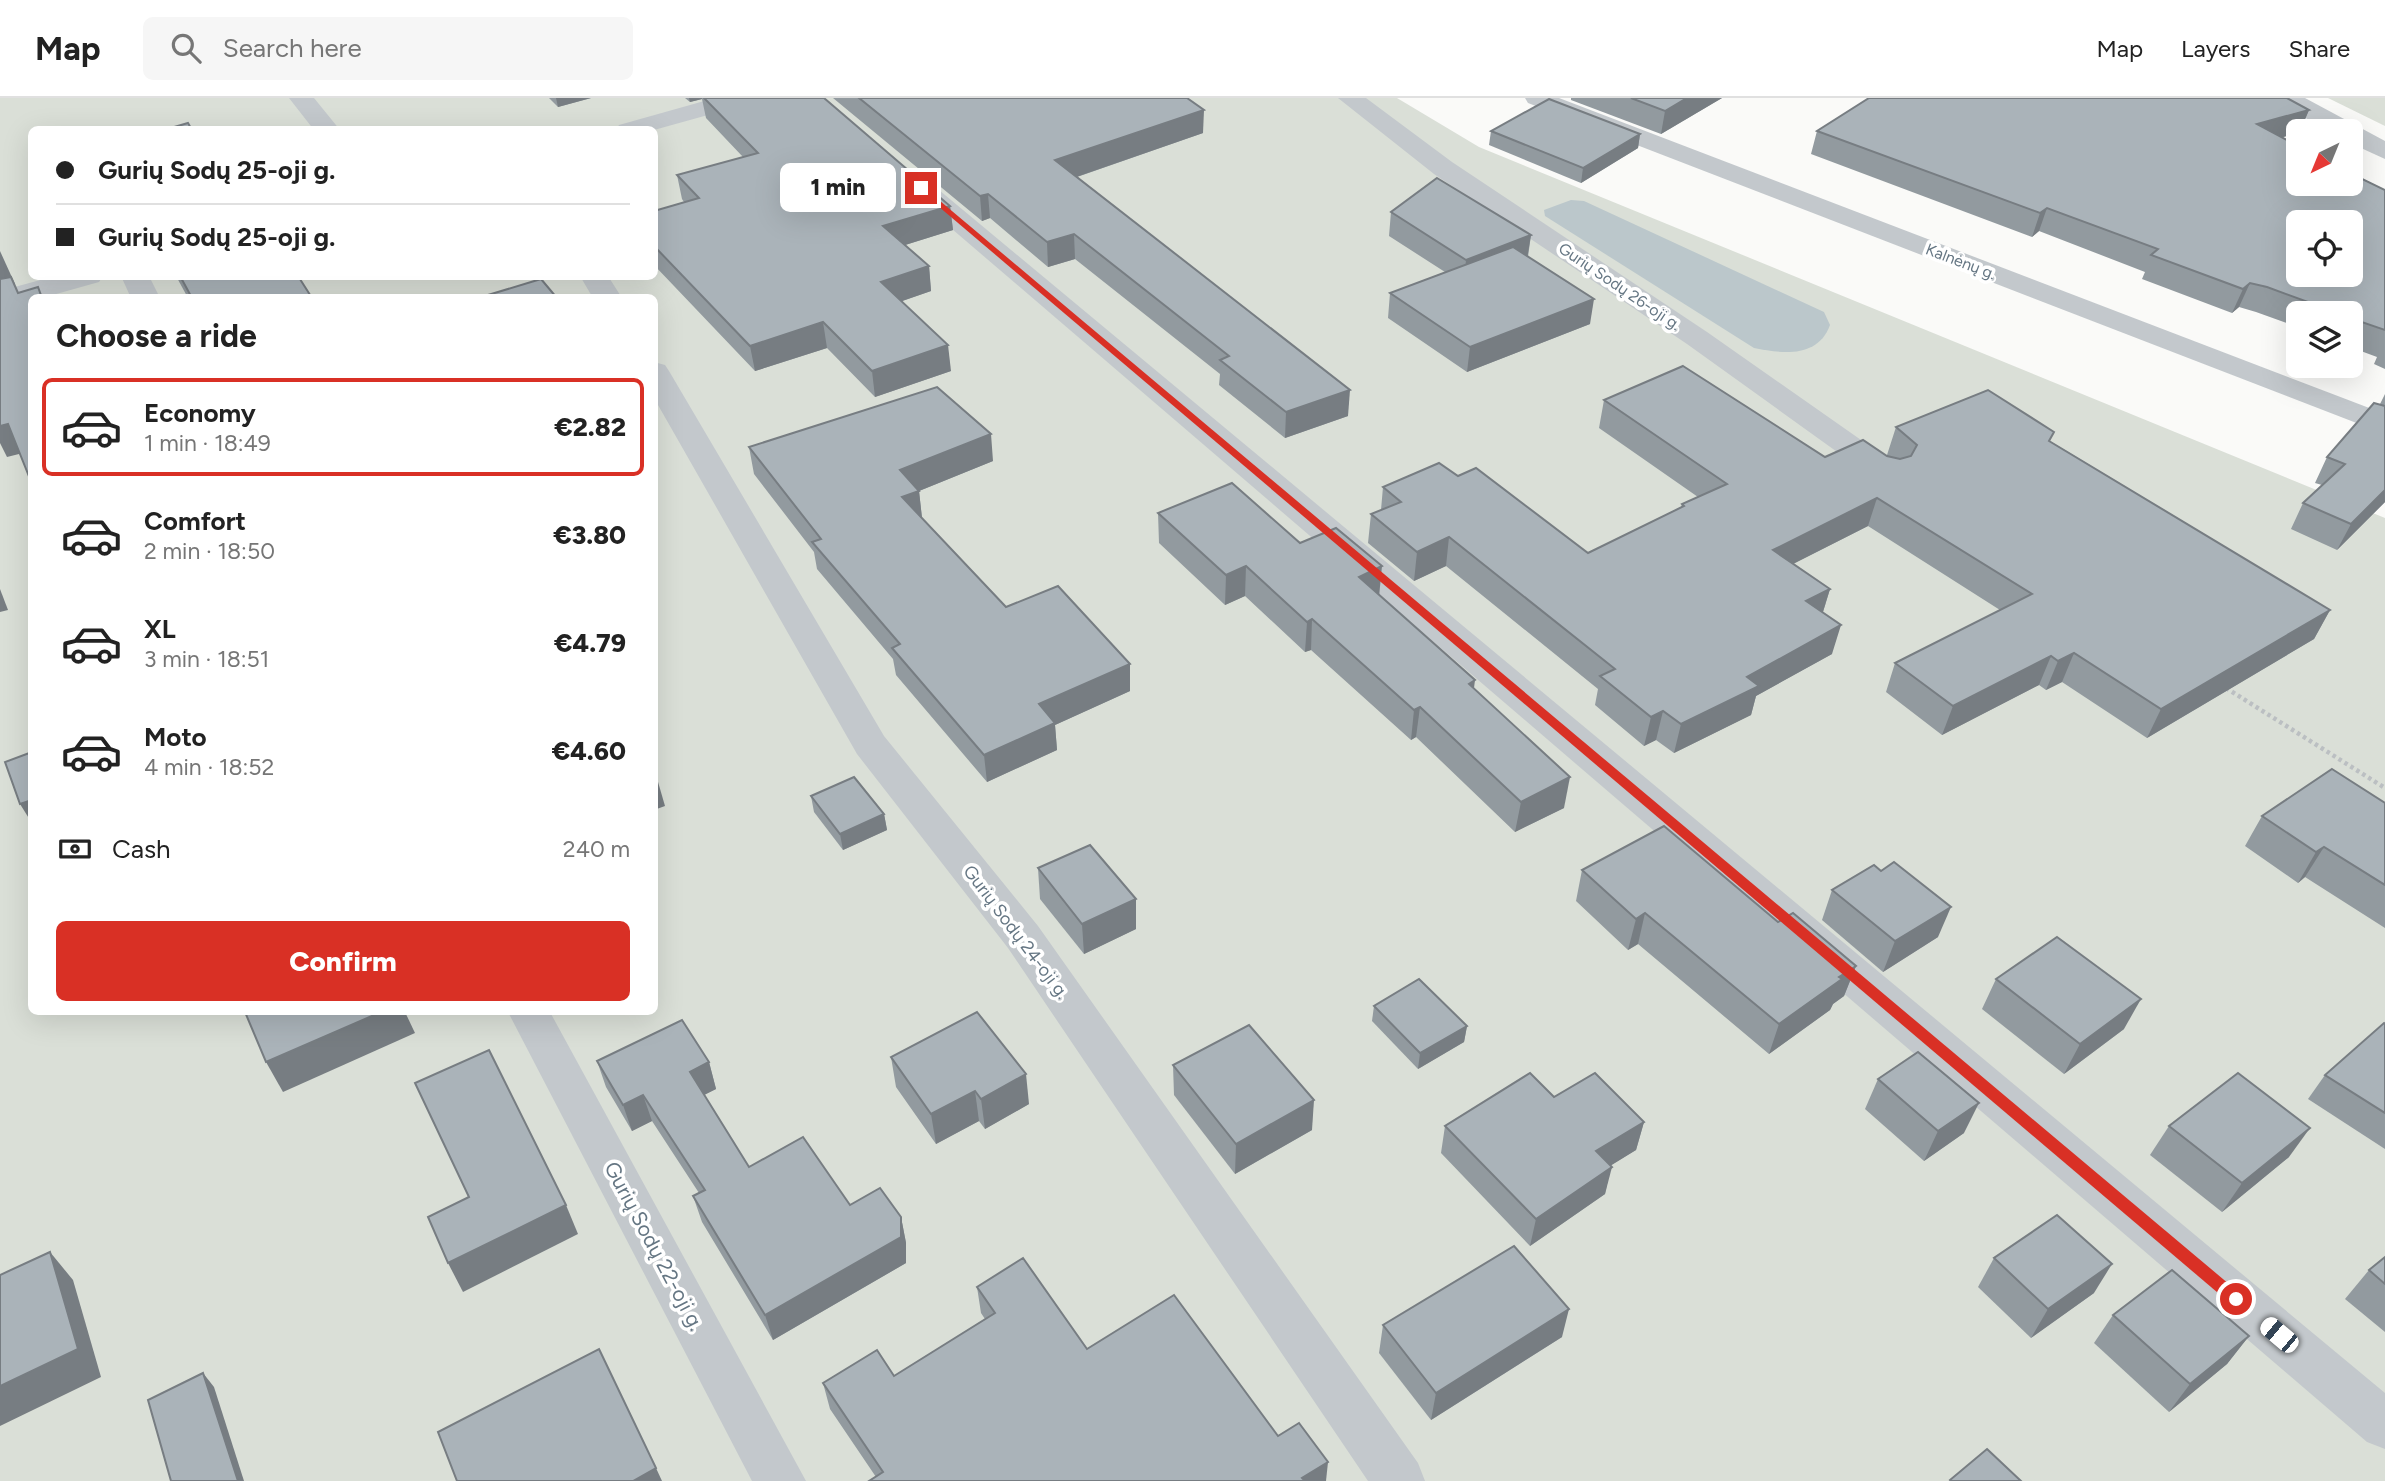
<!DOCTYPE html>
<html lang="en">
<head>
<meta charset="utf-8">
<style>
	:root { --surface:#fff; --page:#f6f6f6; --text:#222; --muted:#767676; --line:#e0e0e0; --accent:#d93025 }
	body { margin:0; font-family:Figtree,sans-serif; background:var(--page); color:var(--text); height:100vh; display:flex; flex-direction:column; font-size:26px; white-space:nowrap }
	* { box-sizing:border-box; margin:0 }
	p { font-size:23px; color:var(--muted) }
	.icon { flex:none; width:38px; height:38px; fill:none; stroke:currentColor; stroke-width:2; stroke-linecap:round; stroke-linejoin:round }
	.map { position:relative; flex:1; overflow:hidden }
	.sheet { position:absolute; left:28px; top:196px; width:630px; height:721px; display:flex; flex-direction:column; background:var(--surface); border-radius:10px; box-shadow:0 7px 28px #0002 }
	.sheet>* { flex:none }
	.guide { position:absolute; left:28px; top:28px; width:630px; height:154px; border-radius:10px; box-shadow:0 7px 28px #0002; display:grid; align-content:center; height:154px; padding:0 28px; background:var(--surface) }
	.needle { width:46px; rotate:223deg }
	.controls { position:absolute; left:2286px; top:21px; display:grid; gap:14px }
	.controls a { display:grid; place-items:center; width:77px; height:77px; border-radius:10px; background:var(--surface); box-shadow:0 7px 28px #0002; font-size:35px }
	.end { position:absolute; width:32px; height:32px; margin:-16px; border:9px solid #d93025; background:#fff; box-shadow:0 0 0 4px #fff }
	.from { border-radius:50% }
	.bubble { position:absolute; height:49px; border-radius:10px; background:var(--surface); box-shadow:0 7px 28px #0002; font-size:23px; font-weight:800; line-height:49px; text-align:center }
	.car { position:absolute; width:21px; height:42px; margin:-21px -10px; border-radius:9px; box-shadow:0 0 5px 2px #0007; background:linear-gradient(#fff 24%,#345 0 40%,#fff 0 76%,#345 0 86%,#fff 0) }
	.guide b { display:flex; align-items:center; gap:24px; height:66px; font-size:26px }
	.guide b+b { border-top:2px solid var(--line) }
	.guide i { width:18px; height:18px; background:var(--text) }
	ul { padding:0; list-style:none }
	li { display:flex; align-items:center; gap:21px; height:98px; margin:0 14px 10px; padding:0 14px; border:4px solid transparent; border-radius:10px }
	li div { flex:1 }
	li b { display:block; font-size:26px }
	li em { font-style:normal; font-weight:800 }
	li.active { border-color:var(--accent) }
	li>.icon { width:63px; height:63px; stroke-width:1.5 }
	h2 { padding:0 28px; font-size:32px; line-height:84px }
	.pay { display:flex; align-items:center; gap:18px; height:77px; padding:0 28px; font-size:26px }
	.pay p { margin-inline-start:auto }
	.action { display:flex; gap:14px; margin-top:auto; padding:14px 28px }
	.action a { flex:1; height:80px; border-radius:10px; background:var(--accent); color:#fff; font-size:28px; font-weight:800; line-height:80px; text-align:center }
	header { display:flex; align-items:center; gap:42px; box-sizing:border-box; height:98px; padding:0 35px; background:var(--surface); border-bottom:2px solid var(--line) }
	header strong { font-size:33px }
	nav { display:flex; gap:38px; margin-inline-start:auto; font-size:24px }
	.search { width:490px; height:63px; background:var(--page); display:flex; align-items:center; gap:18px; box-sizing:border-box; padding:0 24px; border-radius:10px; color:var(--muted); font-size:26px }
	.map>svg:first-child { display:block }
	.green { fill:#dadfd7; fill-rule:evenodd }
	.water { fill:#bbc7cb }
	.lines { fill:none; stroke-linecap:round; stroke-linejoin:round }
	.path { stroke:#bbbfc2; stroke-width:4.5; stroke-dasharray:3.5 3.5; stroke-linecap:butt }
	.minor { fill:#c3c8cc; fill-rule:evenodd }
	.wall { fill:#929a9f }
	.shaded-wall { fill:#777d82 }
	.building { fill:#aab3b9; stroke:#777d82; stroke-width:2; fill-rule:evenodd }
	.route { fill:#d93025 }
	.labels { text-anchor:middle; stroke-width:7; stroke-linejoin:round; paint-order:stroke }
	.far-street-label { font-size:16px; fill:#657683; stroke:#fff }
	.street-label { font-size:18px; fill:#657683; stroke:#fff }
	.near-street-label { font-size:21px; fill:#657683; stroke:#fff }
</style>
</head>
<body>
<header>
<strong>Map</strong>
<div class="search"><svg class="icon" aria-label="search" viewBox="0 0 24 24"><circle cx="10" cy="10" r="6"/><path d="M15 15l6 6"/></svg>Search here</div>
<nav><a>Map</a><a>Layers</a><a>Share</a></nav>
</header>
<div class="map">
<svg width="2385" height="1383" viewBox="0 0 2385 1383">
	<rect width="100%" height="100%" fill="#fafaf8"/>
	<g class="green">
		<path d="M 0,0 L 1397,0 L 1479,49 L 2385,420 L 2385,1383 L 0,1383 ZM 32,32 L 654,32 L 654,178 L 32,178 ZM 32,200 L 654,200 L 654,914 L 32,914 Z"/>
		<polygon points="2328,0 2385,0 2385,28"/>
	</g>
	<path class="water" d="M 1571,102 L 1584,103 L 1824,214 L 1830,227 C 1818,260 1783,256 1754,250 L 1545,118 L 1544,112 Z"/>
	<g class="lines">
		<polyline class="path" points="2226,590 2385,690"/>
		<g class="minor">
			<polygon points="289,0 314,0 340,32 314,32"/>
			<polygon points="715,0 754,0 751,5 654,32 616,32 619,27"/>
			<polygon points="1338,0 1366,0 1452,64 1707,234 1901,370 1906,377 1901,384 1890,387 1879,384 1687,246 1434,76"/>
			<polygon points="1525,0 1559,0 2385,316 2385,336 1528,5"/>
			<polygon points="2274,0 2305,0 2385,43 2385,61 2350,45 2350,33 2330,33 2277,5"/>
			<polygon points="912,75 921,77 2385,1295 2385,1351 2367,1344 903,89 899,83 903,77"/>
			<polygon points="55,178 103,178 99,184 42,200 32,200 32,202 0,211 0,193"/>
			<polygon points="121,178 149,178 160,200 131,200"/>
			<polygon points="580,178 608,178 622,200 593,200"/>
			<polygon points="654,264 665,267 669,273 884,638 1038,828 1418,1365 1425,1383 1368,1383 1008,850 857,656 654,300"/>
			<polygon points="508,914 550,914 806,1383 752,1383"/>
		</g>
	</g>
	<g class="wall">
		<polygon points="549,0 591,0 558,9"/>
		<polygon points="685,0 824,0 950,108 953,132 905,147 929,168 931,193 902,203 951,273 875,299 827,250 755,273 654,167 654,113 684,104 682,101 677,77 743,59 706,20 702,1 690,4"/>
		<polygon points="833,0 1187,0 1203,35 1077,79 1348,318 1285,340 1219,287 1220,276 1075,161 1048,169 990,120 982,123"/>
		<polygon points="1571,0 1722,0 1661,36 1571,2"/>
		<polygon points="2309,12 2300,33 2298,33 2298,35 2282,39 2385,92 2385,271 2374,266 2377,259 2350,249 2350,215 2298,215 2298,229 2256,214 2239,209 2232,215 2142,181 2145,174 2039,133 2032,139 1811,56 1817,33"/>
		<polygon points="1491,33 1640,36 1638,50 1581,85 1489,47"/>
		<polygon points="1391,114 1531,137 1528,159 1590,226 1467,274 1388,220 1390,195 1445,174 1389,138"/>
		<polygon points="176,178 298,178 312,200 188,200"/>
		<polygon points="2385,296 2385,404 2337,452 2291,431 2303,405 2322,387 2315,385 2327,359 2380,306"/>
		<polygon points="1604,302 1825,359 1889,359 1887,357 1896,329 2050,343 2330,512 2314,541 2147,640 2062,584 2046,592 2039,587 1942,637 1886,594 1895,565 2000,512 1868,428 1793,466 1830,491 1823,514 1832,556 1756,598 1751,617 1674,655 1656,642 1644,648 1595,607 1598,591 1446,468 1414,483 1368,445 1371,416 1381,412 1383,389 1458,378 1588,455 1681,409 1682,406 1698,399 1599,330"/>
		<polygon points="749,349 993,363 919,393 922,420 1006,509 1130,593 1055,627 1057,652 987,684 896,577 893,561 817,471 814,454 754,376"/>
		<polygon points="1158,415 1300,445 1379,497 1474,591 1564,710 1515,734 1416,639 1411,642 1311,552 1305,554 1245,498 1225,507 1159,445"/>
		<polygon points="811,698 884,716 887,732 843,752 814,714"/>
		<polygon points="2385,705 2385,830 2305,779 2298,785 2245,748 2262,718"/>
		<polygon points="1038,770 1136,831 1084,856 1040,801"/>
		<polygon points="1582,772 1778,824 1856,868 1844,898 1833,906 1830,912 1769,956 1638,846 1628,852 1576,803"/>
		<polygon points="1881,773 1938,839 1883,874 1822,822 1832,792"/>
		<polygon points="1996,881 2124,931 2064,976 1982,911"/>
		<polygon points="1374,908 1467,928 1464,944 1418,971 1372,923"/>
		<polygon points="2385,926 2385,1051 2308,1001 2325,977"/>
		<polygon points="891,959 1029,1006 985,1031 979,1023 936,1046 896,989"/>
		<polygon points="597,963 709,964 716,991 704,997 749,1069 850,1107 901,1119 906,1145 906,1165 773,1242 702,1124 693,1098 699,1095 652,1023 632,1033 606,989"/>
		<polygon points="1173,967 1312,1032 1235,1076 1174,997"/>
		<polygon points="1878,981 1964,1035 1924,1063 1865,1011"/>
		<polygon points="1554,999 1644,1024 1636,1052 1611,1067 1605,1096 1530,1148 1441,1055 1445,1028"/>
		<polygon points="2169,1028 2289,1059 2222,1114 2150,1057"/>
		<polygon points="2385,1159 2385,1234 2345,1201 2369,1172"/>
		<polygon points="1994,1160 2094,1195 2031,1240 1978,1189"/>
		<polygon points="977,1189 1087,1251 1278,1338 1328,1364 876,1379 830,1311 823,1285 894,1278 985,1221 981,1215"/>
		<polygon points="2113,1217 2249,1238 2227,1266 2169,1314 2094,1245"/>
		<polygon points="1383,1227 1562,1239 1431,1322 1379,1255"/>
	</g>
	<g class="shaded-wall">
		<polygon points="556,0 591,0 558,9"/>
		<polygon points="689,0 702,0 702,1 690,4"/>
		<polygon points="1687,0 1722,0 1661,36 1665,13"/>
		<polygon points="1204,12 1203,35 1056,86 1055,62"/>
		<polygon points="2309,12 2300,33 2298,33 2298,35 2247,49 2257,26"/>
		<polygon points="1640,36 1638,50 1581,85 1583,70"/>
		<polygon points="988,96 990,120 982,123 980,98"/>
		<polygon points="950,108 953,132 886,153 883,128"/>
		<polygon points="2047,110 2039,133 2032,139 2040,115"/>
		<polygon points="1074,136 1075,161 1048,169 1047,144"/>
		<polygon points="1531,137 1527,161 1464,186 1466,162"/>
		<polygon points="0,153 15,186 0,191"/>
		<polygon points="929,168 931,193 885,209 881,184"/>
		<polygon points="2250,185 2239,209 2232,215 2243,191"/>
		<polygon points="1594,201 1590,226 1467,274 1470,249"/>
		<polygon points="823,224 827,250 755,273 750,248"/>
		<polygon points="948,247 951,273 875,299 872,273"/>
		<polygon points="1350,292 1348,318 1285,340 1286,314"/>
		<polygon points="8,326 23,355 7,359 0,345 0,328"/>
		<polygon points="991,336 993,363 919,393 922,420 902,399 900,372"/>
		<polygon points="2385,392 2385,404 2337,452 2351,426"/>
		<polygon points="1877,400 1868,428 1765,480 1773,452"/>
		<polygon points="1449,439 1446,468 1414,483 1417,454"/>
		<polygon points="1246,468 1245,498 1225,507 1226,477"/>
		<polygon points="1382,468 1379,499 1359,479"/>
		<polygon points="0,491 8,512 0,514"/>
		<polygon points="1830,491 1821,520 1806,503"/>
		<polygon points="2330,512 2314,541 2147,640 2161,611"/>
		<polygon points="1312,521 1311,552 1305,554 1307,524"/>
		<polygon points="1841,527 1832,556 1756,598 1751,617 1674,655 1681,626 1747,579"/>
		<polygon points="2074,555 2062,584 2046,592 2058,563"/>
		<polygon points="2051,558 2039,587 1942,637 1953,608"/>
		<polygon points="1130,566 1130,593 1055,627 1057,652 987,684 984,657 1039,606"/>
		<polygon points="1475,582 1471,613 1469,586"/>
		<polygon points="1420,609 1416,639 1411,642 1414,612"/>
		<polygon points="1663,613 1656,642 1644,648 1651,619"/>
		<polygon points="656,677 665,708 654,712 654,678"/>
		<polygon points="1570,679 1564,710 1515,734 1521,704"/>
		<polygon points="32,702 32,722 30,722 20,706"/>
		<polygon points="884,716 887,732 843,752 840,736"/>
		<polygon points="2324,749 2305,779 2298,785 2316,754"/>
		<polygon points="1136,801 1136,831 1084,856 1082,826"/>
		<polygon points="1951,809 1938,839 1883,874 1895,843"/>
		<polygon points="1645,815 1638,846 1628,852 1636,821"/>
		<polygon points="1856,868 1844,898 1833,906 1830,912 1769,956 1779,926 1839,879"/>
		<polygon points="2141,901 2124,931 2064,976 2080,946"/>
		<polygon points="381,914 405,914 415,935 283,994 266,964"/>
		<polygon points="1467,928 1464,944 1418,971 1420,955"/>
		<polygon points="709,964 716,991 698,1000 690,974"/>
		<polygon points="1026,976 1029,1006 985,1031 981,1001"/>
		<polygon points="975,993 979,1023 936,1046 931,1016"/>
		<polygon points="643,997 652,1023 632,1033 623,1007"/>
		<polygon points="1314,1002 1312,1032 1235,1076 1236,1046"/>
		<polygon points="1979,1005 1964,1035 1924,1063 1938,1033"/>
		<polygon points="1644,1024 1636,1052 1589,1081 1596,1053"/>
		<polygon points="2310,1030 2289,1059 2222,1114 2242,1085"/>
		<polygon points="1612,1069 1605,1096 1530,1148 1536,1121"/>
		<polygon points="566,1107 578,1136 463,1194 448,1165"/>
		<polygon points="901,1119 906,1145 906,1165 773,1242 765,1217"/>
		<polygon points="50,1154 73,1182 101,1279 0,1328 0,1288"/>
		<polygon points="2112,1166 2094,1195 2031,1240 2048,1211"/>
		<polygon points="1569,1211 1562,1239 1431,1322 1436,1295"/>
		<polygon points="2249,1238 2227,1266 2169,1314 2190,1286"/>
		<polygon points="203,1275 214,1289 244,1383 238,1383"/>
		<polygon points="1328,1364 1326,1383 1302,1383 1302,1380"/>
		<polygon points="656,1370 662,1383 633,1383"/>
	</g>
	<g class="building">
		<polygon points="704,0 824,0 950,108 883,128 929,168 881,184 948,247 872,273 823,224 750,248 654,148 654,113 699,100 677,77 758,55"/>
		<polygon points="859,0 1187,0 1204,12 1055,62 1350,292 1286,314 1220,262 1229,258 1074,136 1047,144 988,96 980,98"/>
		<polygon points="1631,0 1687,0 1665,13"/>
		<path d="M 1869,0 L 2287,0 L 2309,12 L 2257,26 L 2298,48 L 2298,86 L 2350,86 L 2350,75 L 2385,92 L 2385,232 L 2350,220 L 2350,215 L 2338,215 L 2267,189 L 2250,185 L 2243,191 L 2151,157 L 2158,151 L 2047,110 L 2040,115 L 1817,33 ZM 2298,124 L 2350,124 L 2350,177 L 2298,177 Z"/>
		<polygon points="1549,1 1640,36 1583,70 1491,33"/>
		<polygon points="188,25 192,32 164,32"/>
		<polygon points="1437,80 1531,137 1466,162 1391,114"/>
		<polygon points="1513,149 1594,201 1470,249 1390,195"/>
		<polygon points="180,178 298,178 312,200 192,200"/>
		<polygon points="11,179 18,195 38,189 42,200 32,200 32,386 8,326 0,328 0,181"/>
		<polygon points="541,181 557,200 478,200"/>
		<polygon points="1683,268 1825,359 1863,342 1887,358 1900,361 1911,358 1917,347 1896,329 1988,292 2054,334 2049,343 2330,512 2161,611 2074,555 2058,563 2051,558 1953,608 1895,565 2032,496 1877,400 1773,452 1830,491 1806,503 1841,527 1747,579 1759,588 1681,626 1663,613 1651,619 1600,578 1615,571 1449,439 1417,454 1371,416 1401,404 1383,389 1439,365 1458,378 1476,370 1588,455 1684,408 1682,406 1727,386 1604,302"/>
		<polygon points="937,289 991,336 900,372 919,393 902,399 1006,509 1058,488 1130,566 1039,606 1055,625 984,657 892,550 900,546 812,444 821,441 749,349"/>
		<polygon points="2374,305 2385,308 2385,392 2351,426 2303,405 2345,366 2327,359"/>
		<polygon points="1232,385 1300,445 1336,430 1382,468 1359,479 1475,582 1469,586 1570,679 1521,704 1420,609 1414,612 1312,521 1307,524 1246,468 1226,477 1158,415"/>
		<polygon points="32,654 32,702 20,706 5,664"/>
		<polygon points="2332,671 2385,705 2385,787 2324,749 2316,754 2262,718"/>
		<polygon points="854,679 884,716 840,736 811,698"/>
		<polygon points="1664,728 1778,824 1793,815 1856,868 1839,879 1842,881 1779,926 1645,815 1636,821 1582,772"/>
		<polygon points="1090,747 1136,801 1082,826 1038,770"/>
		<polygon points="1894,764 1951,809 1895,843 1832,792 1874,767 1881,773"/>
		<polygon points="2057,839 2141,901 2080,946 1996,881"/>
		<polygon points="1419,881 1467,928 1420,955 1374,908"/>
		<polygon points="245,914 381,914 266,964"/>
		<polygon points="977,914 1026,976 981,1001 975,993 931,1016 891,959"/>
		<polygon points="682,922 709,964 690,974 749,1069 803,1039 850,1107 880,1090 901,1119 901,1139 765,1217 693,1098 705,1092 643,997 623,1007 597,963"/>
		<polygon points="2384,925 2385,926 2385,1015 2325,977"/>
		<polygon points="1249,927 1314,1002 1236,1046 1173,967"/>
		<polygon points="489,952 566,1107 448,1165 428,1119 469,1099 415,985"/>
		<polygon points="1918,954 1979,1005 1938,1033 1878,981"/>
		<polygon points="1530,975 1554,999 1595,975 1644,1024 1596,1053 1612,1069 1536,1121 1445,1028"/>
		<polygon points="2238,975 2310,1030 2242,1085 2169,1028"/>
		<polygon points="2057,1117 2112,1166 2048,1211 1994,1160"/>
		<polygon points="1514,1148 1569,1211 1436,1295 1383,1227"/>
		<polygon points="50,1154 78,1251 0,1288 0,1177"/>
		<polygon points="2385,1159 2385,1186 2369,1172"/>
		<polygon points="1023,1160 1087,1251 1174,1197 1278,1338 1299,1325 1328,1364 1302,1380 1305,1383 869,1383 883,1374 823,1285 877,1252 894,1278 995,1215 977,1189"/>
		<polygon points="2172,1172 2249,1238 2190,1286 2113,1217"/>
		<polygon points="599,1251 656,1370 633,1383 457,1383 438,1334"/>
		<polygon points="203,1275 238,1383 171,1383 148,1302"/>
		<polygon points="1987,1351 2021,1383 1951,1383 1950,1382"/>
	</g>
	<polygon class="route" points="921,87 2242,1197 2244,1201 2242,1206 2231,1206 918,91"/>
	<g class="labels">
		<g class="far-street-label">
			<text transform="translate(1961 163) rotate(21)" y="6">Kalnėnų g.</text>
			<text transform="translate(1620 188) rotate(34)" y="6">Gurių Sodų 26-oji g.</text>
		</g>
		<g class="street-label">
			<text transform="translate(1016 834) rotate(53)" y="6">Gurių Sodų 24-oji g.</text>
		</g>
		<g class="near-street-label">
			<text transform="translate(654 1148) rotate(62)" y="7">Gurių Sodų 22-oji g.</text>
		</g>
	</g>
</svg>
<div class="controls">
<a><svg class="needle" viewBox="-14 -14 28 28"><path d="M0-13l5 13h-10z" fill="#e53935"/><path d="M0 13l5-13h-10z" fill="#767676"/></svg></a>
<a><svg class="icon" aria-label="locate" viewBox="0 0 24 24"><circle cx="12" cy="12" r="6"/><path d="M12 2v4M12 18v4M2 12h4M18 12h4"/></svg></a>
<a><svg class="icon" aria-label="layers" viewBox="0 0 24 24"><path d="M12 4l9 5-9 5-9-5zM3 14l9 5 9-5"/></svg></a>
</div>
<i class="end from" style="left:2236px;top:1201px"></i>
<i class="end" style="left:921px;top:90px"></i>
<div class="bubble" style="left:780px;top:65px;width:116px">1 min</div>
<i class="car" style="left:2279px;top:1237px;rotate:310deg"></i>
<div class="guide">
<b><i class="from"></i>Gurių Sodų 25-oji g.</b>
<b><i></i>Gurių Sodų 25-oji g.</b>
</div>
<section class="sheet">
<h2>Choose a ride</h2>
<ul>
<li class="active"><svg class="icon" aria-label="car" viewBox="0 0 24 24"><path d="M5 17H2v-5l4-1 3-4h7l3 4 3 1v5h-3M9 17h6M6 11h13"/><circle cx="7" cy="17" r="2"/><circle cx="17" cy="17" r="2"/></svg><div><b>Economy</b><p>1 min · 18:49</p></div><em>€2.82</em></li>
<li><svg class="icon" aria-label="car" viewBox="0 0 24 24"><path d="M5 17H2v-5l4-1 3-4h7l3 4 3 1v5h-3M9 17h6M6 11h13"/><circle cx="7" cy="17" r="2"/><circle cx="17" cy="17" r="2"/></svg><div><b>Comfort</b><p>2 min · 18:50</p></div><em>€3.80</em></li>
<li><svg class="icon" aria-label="car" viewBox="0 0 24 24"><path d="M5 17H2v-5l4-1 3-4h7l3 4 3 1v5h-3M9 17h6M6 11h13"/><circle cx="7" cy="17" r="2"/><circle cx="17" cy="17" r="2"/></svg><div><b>XL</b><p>3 min · 18:51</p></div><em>€4.79</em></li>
<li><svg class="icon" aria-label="car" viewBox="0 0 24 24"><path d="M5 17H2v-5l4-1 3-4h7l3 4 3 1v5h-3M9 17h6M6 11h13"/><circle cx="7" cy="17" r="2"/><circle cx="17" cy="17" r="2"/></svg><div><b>Moto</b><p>4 min · 18:52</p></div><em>€4.60</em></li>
</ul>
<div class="pay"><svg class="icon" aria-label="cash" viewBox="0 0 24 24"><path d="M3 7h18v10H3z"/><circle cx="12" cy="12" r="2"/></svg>Cash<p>240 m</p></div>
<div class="action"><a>Confirm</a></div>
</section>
</div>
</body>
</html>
